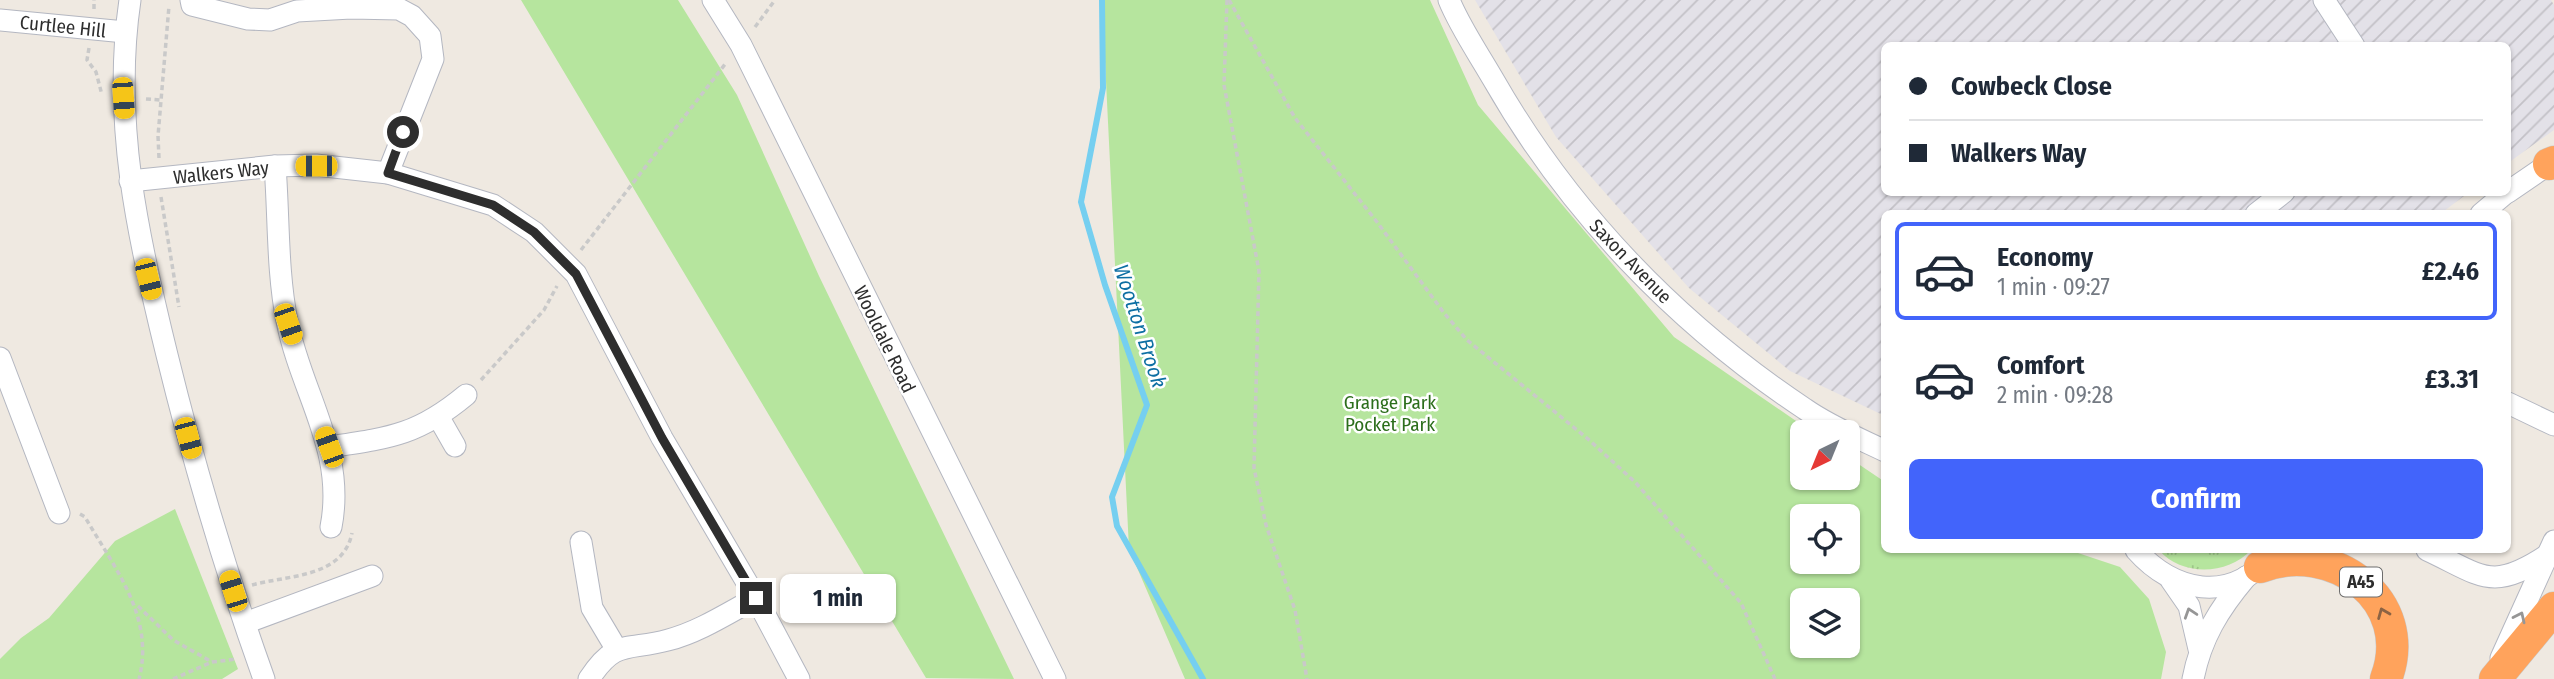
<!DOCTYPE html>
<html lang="en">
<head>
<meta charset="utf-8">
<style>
	:root { --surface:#fff; --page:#f2f2f3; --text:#1f2937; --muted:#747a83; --line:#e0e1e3; --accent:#4264fb }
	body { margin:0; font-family:"Fira Sans Condensed",sans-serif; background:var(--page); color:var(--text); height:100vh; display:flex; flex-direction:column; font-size:26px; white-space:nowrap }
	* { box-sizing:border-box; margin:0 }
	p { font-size:23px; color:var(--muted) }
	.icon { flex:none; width:38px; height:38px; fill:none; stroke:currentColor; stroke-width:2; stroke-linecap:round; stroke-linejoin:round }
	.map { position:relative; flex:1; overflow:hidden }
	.sheet { position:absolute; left:1881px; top:210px; width:630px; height:343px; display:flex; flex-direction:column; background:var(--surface); border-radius:10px; box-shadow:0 2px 5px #0004 }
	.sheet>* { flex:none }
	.hud { position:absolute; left:1881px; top:42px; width:630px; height:154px; border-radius:10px; box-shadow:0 2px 5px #0004; display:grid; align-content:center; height:154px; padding:0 28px; background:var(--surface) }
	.needle { width:46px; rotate:223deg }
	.fabs { position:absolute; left:1790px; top:420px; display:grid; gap:14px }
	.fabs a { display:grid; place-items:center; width:70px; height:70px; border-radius:10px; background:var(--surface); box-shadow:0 2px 5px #0004; font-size:35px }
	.end { position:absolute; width:32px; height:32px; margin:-16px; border:9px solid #2e2e2e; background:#fff; box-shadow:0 0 0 4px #fff }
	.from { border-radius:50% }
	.bubble { position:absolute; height:49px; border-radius:10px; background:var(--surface); box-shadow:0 2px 5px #0004; font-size:23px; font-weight:700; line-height:49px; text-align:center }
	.car { position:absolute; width:21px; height:42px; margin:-21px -10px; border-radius:9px; box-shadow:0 0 5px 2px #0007; background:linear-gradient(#f5c518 24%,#345 0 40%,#f5c518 0 76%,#345 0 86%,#f5c518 0) }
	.hud b { display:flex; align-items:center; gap:24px; height:66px; font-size:26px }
	.hud b+b { border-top:2px solid var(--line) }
	.hud i { width:18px; height:18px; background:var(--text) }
	ul { padding:12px 0 0; list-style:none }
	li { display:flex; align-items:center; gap:21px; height:98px; margin:0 14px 10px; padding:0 14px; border:4px solid transparent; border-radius:10px }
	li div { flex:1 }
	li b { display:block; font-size:26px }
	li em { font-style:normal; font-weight:700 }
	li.selected { border-color:var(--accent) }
	li>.icon { width:63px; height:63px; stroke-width:1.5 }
	.cta { display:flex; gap:14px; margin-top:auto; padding:14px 28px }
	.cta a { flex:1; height:80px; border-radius:10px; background:var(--accent); color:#fff; font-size:28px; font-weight:700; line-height:80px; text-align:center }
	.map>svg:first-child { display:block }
	.industrial { fill:url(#industrial-furrows) }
	.grass { fill:url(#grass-tufts) }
	.park { fill:#b6e59e; fill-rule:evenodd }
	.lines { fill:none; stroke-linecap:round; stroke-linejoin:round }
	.stream { stroke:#75cff0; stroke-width:6 }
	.minor-casing { stroke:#b4b7c1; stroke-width:23 }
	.highway-casing { stroke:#c9c9c9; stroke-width:33 }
	.path { stroke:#c9c9c9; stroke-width:3.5; stroke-dasharray:5 3.5; stroke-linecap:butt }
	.minor { stroke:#fff; stroke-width:21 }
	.highway { stroke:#ffa35c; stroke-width:32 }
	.oneway { stroke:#969696 }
	.oneway2 { stroke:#8c6343 }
	.route { stroke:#2e2e2e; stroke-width:9 }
	.labels { text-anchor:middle; stroke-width:5; stroke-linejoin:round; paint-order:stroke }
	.shield { fill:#fff; stroke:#6d6d6d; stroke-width:2 }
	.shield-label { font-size:18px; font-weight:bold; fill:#2e2e2e }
	.street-label { font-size:19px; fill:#2e2e2e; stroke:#fff }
	.park-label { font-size:19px; fill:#2c6e1b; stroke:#fff }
	.water-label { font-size:21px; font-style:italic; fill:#0d6fa3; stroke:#fff }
</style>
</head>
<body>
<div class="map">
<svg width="2554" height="679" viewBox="0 0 2554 679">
	<defs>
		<pattern id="industrial-furrows" width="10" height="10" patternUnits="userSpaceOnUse" patternTransform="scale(1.75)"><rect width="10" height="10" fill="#e3e1e8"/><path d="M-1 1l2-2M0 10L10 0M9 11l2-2" fill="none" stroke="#c3c1c7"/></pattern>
		<pattern id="grass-tufts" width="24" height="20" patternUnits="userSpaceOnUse" patternTransform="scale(1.75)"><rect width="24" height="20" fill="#b6e59e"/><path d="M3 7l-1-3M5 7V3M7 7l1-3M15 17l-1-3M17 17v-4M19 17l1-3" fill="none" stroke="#9dc588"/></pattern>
	</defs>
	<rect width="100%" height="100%" fill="#efe9e1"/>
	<polygon class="industrial" points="1475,0 2551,0 2554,5 2554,130 2508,163 2508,46 1885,46 1885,192 2468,193 2440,214 1885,214 1885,416 1790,371 1689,288 1556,137"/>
	<path class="grass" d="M 2159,550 L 2251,550 C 2228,575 2182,577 2159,550 Z"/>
	<g class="park">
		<polygon points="521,0 678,0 737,95 819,276 1014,679 926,678"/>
		<path d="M 1102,0 L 1430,0 L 1478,105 L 1674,337 L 1812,432 L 1802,432 L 1802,478 L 1848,478 L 1848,457 L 1885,482 L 1885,550 L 2069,550 L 2120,567 L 2149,599 L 2166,652 L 2161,679 L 1185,679 L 1129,549 ZM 1802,516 L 1848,516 L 1848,562 L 1802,562 ZM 1802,600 L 1848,600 L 1848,646 L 1802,646 Z"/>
		<polygon points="175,509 238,669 222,679 0,679 0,659 21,638 49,618 115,541"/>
	</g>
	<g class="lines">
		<polyline class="stream" points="1102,0 1103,88 1081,202 1105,285 1147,405 1112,497 1117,526 1203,679"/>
		<defs>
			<g id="minor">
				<path d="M 130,0 C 112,121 138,238 167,355 C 194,465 226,573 264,679"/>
				<polyline points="191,0 192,5 248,19 270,20 297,11 351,8 399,9 412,16 430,36 433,59 388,173"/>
				<polyline points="713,0 741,45 1055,679"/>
				<path d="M 1449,0 C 1460,27 1478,53 1493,79 C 1569,212 1677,324 1805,409 C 1829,426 1858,438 1885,451"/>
				<polyline points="2324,0 2354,46"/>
				<polyline points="0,20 125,32"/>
				<path d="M 275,166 C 279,217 277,271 287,321 C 301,393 346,450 331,527"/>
				<polyline points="130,181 275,166 316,165 388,173 493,205 534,232 576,274 662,438 756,598 799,679"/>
				<polyline points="2508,192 2549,164"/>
				<polyline points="2256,214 2284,192"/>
				<polyline points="2481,214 2507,192"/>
				<polyline points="0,358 59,513"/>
				<polyline points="2508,403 2554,425"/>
				<polyline points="439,418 455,446"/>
				<path d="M 329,447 C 390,438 418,435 466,395"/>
				<polyline points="581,542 592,608 617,650"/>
				<path d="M 2136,550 C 2173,592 2230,604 2269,557"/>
				<path d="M 2427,550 C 2483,576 2491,593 2549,554"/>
				<polyline points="2171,580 2189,606 2199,649"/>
				<polyline points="245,623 372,576"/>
				<polyline points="2501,658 2554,541"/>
				<path d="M 589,679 C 616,638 628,651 668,640 C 699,632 728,613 756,598"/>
				<path d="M 2193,679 C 2201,638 2219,609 2246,577"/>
			</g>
			<g id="highway">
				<polyline points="2549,164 2554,162"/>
				<path d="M 2260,567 C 2332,539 2416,600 2386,679"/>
				<polyline points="2495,679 2554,608"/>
			</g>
		</defs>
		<use href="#minor" class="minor-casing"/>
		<use href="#highway" class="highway-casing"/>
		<g class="path">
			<polyline points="1227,0 1224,85 1259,271 1254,468 1266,525 1295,610 1307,679"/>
			<polyline points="1229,0 1295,118 1377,222 1444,313 1467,340 1588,439 1635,482 1741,603 1775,679"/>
			<polyline points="94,9 94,0"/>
			<polyline points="755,27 775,0"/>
			<polyline points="89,48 87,60 96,72 102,95"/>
			<polyline points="146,99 161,100"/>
			<polyline points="159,158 158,136 169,6"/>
			<polyline points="161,197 179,307"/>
			<polyline points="581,250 726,63"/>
			<polyline points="481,380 544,310 557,286"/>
			<path d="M 80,514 L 85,517 C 115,569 155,617 139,679"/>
			<path d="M 252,585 C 288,575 343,578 352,533"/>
			<polyline points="138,606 173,640 212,662"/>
			<polyline points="173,679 212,662 237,659"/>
		</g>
		<use href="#minor" class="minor"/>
		<use href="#highway" class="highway"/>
	</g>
	<defs><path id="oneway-chevron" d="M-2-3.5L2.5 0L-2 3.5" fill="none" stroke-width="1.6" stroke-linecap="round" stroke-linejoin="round" transform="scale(1.75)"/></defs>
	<g class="oneway">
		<use href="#oneway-chevron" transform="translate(2190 613) rotate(-108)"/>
		<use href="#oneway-chevron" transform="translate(2520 617) rotate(-65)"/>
	</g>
	<use class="oneway2" href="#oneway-chevron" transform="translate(2383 613) rotate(-112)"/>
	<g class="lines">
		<polyline class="route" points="403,132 388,173 493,205 534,232 576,274 662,438 756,598"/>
	</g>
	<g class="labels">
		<rect class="shield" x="2340" y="567.5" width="42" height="29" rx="5"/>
		<g class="shield-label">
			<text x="2361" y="588">A45</text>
		</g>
		<g class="street-label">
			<text transform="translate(63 26) rotate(6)" y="7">Curtlee Hill</text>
			<text transform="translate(221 172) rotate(-6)" y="7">Walkers Way</text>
			<text transform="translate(1631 261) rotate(46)" y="7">Saxon Avenue</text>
			<text transform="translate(885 339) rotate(64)" y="7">Wooldale Road</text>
		</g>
		<g class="park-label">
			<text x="1390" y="409">Grange Park<tspan x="1390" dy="22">Pocket Park</tspan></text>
		</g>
		<g class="water-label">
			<text transform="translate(1140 326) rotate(72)" y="7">Wootton Brook</text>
		</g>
	</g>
</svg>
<div class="fabs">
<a><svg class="needle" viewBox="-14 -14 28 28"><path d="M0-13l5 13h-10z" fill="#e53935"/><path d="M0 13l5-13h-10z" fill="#747a83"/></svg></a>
<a><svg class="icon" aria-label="locate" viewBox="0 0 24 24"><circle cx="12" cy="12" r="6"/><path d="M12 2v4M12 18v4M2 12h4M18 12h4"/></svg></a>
<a><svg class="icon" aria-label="layers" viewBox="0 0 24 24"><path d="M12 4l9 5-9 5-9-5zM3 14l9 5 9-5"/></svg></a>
</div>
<i class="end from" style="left:403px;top:132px"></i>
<i class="end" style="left:756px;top:598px"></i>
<div class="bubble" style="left:780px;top:574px;width:116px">1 min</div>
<i class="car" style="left:123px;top:98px;rotate:176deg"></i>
<i class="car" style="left:316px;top:166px;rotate:270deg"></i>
<i class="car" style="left:148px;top:279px;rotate:166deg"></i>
<i class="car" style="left:288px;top:324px;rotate:161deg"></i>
<i class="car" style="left:188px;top:438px;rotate:165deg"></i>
<i class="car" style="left:329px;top:447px;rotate:340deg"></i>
<i class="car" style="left:233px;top:591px;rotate:342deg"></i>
<div class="hud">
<b><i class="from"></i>Cowbeck Close</b>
<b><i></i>Walkers Way</b>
</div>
<section class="sheet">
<ul>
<li class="selected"><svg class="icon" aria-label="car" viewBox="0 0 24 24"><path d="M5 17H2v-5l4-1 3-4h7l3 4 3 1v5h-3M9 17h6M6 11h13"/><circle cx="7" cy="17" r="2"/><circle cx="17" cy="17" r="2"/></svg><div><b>Economy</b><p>1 min · 09:27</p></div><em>£2.46</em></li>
<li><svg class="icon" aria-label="car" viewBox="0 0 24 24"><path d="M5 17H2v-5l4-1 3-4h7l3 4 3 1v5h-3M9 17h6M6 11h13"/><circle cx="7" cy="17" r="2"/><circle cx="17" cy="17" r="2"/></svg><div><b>Comfort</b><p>2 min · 09:28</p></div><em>£3.31</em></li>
</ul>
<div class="cta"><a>Confirm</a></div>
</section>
</div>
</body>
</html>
